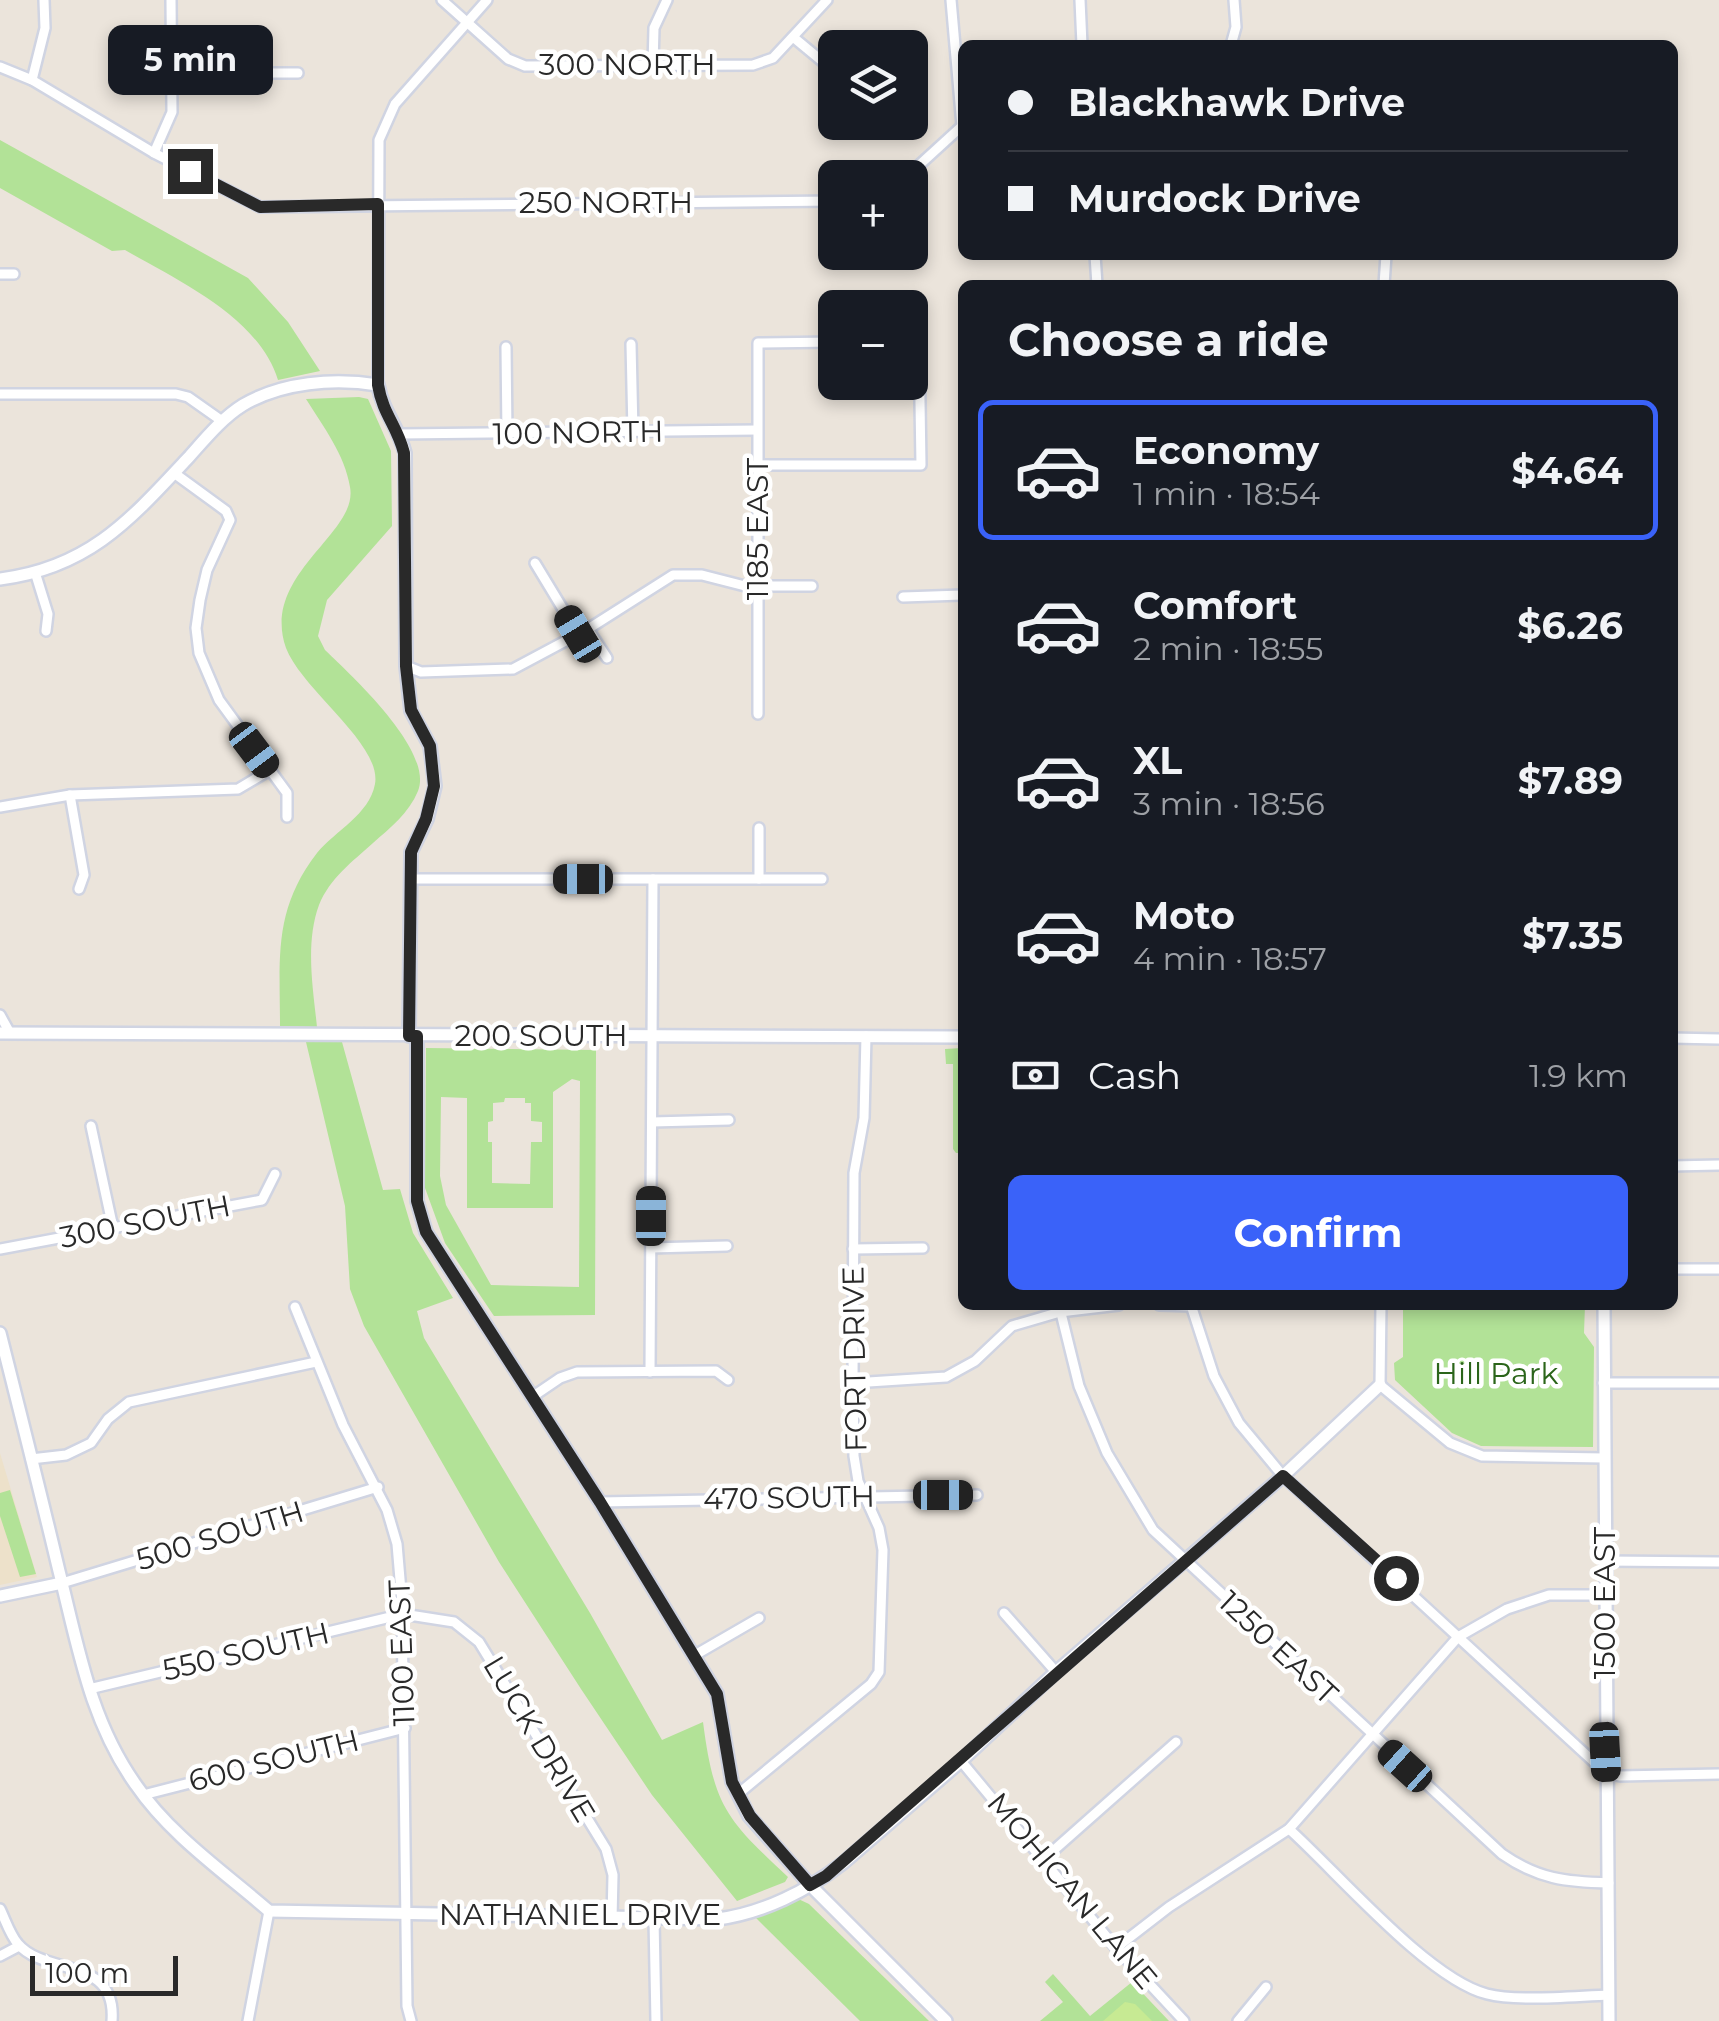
<!DOCTYPE html>
<html lang="en">
<head>
<meta charset="utf-8">
<style>
	:root { --surface:#171b24; --page:#242831; --text:#f1f3f6; --muted:#9ea1a6; --line:#363941; --accent:#3a62f9 }
	body { margin:0; font-family:Montserrat,sans-serif; background:var(--page); color:var(--text); height:100vh; display:flex; flex-direction:column; font-size:38px; white-space:nowrap }
	* { box-sizing:border-box; margin:0 }
	p { font-size:32px; color:var(--muted) }
	.icon { flex:none; width:55px; height:55px; fill:none; stroke:currentColor; stroke-width:2; stroke-linecap:round; stroke-linejoin:round }
	.map { position:relative; flex:1; overflow:hidden }
	.panel { position:absolute; left:958px; top:280px; width:720px; height:1030px; display:flex; flex-direction:column; background:var(--surface); border-radius:15px; box-shadow:0 5px 15px #0003 }
	.panel>* { flex:none }
	.banner { position:absolute; left:958px; top:40px; width:720px; height:220px; border-radius:15px; box-shadow:0 5px 15px #0003; display:grid; align-content:center; height:220px; padding:0 50px; background:var(--surface) }
	.tools { position:absolute; left:818px; top:30px; display:grid; gap:20px }
	.tools a { display:grid; place-items:center; width:110px; height:110px; border-radius:15px; background:var(--surface); box-shadow:0 5px 15px #0003; font-size:50px }
	.scale { position:absolute; left:30px; bottom:25px; width:148px; box-sizing:border-box; padding-left:10px; border:5px solid #292929; border-top:0; font-size:28px; line-height:35px; white-space:nowrap; color:#292929; -webkit-text-stroke:8px #fff; paint-order:stroke }
	.end { position:absolute; width:45px; height:45px; margin:-22px; border:12px solid #292929; background:#fff; box-shadow:0 0 0 5px #fff }
	.from { border-radius:50% }
	.bubble { position:absolute; height:70px; border-radius:15px; background:var(--surface); box-shadow:0 5px 15px #0003; font-size:32px; font-weight:700; line-height:70px; text-align:center }
	.car { position:absolute; width:30px; height:60px; margin:-30px -15px; border-radius:12px; box-shadow:0 0 8px 2px #0007; background:linear-gradient(#222 24%,#8ab4d8 0 40%,#222 0 76%,#8ab4d8 0 86%,#222 0) }
	.banner b { display:flex; align-items:center; gap:35px; height:95px; font-size:38px }
	.banner b+b { border-top:2px solid var(--line) }
	.banner i { width:25px; height:25px; background:var(--text) }
	ul { padding:0; list-style:none }
	li { display:flex; align-items:center; gap:30px; height:140px; margin:0 20px 15px; padding:0 30px; border:5px solid transparent; border-radius:15px }
	li div { flex:1 }
	li b { display:block; font-size:38px }
	li em { font-style:normal; font-weight:700 }
	li.active { border-color:var(--accent) }
	li>.icon { width:90px; height:90px; stroke-width:1.5 }
	h2 { padding:0 50px; font-size:45px; line-height:120px }
	.pay { display:flex; align-items:center; gap:25px; height:110px; padding:0 50px; font-size:38px }
	.pay p { margin-inline-start:auto }
	.cta { display:flex; gap:20px; margin-top:auto; padding:20px 50px }
	.cta a { flex:1; height:115px; border-radius:15px; background:var(--accent); color:#fff; font-size:40px; font-weight:700; line-height:115px; text-align:center }
	.map>svg:first-child { display:block }
	.education { fill:#ede1ca }
	.green { fill:#b2e297; fill-rule:evenodd }
	.pitch { fill:#c7ea93 }
	.lines { fill:none; stroke-linecap:round; stroke-linejoin:round }
	.minor-casing { stroke:#d0d4e2; stroke-width:14 }
	.tertiary-casing { stroke:#d0d4e2; stroke-width:16 }
	.minor { stroke:#fff; stroke-width:9 }
	.tertiary { stroke:#fff; stroke-width:11 }
	.route { stroke:#292929; stroke-width:12 }
	.labels { text-anchor:middle; stroke-width:9; stroke-linejoin:round; paint-order:stroke }
	.street-label { font-size:30px; fill:#292929; stroke:#fff }
	.park-label { font-size:30px; fill:#2b651a; stroke:#fff }
</style>
</head>
<body>
<div class="map">
<svg width="1719" height="2021" viewBox="0 0 1719 2021">
	<rect width="100%" height="100%" fill="#ebe4db"/>
	<polygon class="education" points="0,1453 37,1577 0,1585"/>
	<g class="green">
		<path d="M 0,140 L 248,278 L 288,322 L 320,371 L 278,380 C 259,317 177,280 125,250 L 112,251 L 0,188 Z"/>
		<path d="M 359,397 L 368,399 L 391,451 L 392,526 L 327,600 L 318,636 L 325,650 C 352,676 434,751 418,791 C 409,813 390,828 373,843 C 352,862 330,878 319,905 C 305,943 313,988 317,1027 L 280,1026 C 280,958 273,910 317,853 C 336,830 369,815 375,784 C 382,744 302,690 286,648 C 260,574 359,534 350,487 C 345,455 323,426 306,399 Z"/>
		<path d="M 306,1042 L 342,1042 L 383,1190 L 400,1189 L 413,1233 L 453,1298 L 417,1311 L 424,1338 L 590,1613 L 662,1740 L 703,1722 C 714,1807 727,1820 788,1877 L 785,1882 L 737,1901 L 652,1795 L 581,1689 L 499,1562 L 364,1326 L 350,1289 L 345,1206 Z"/>
		<path d="M 426,1048 L 596,1050 L 595,1315 L 494,1316 L 445,1243 L 425,1188 ZM 572,1079 L 580,1081 L 579,1287 L 491,1285 L 446,1205 L 440,1176 L 441,1097 L 467,1098 L 467,1208 L 553,1208 L 553,1092 ZM 505,1098 L 525,1098 L 525,1103 L 531,1103 L 531,1121 L 542,1122 L 542,1142 L 531,1142 L 530,1184 L 492,1183 L 492,1142 L 488,1142 L 488,1122 L 493,1121 L 493,1103 L 504,1102 Z"/>
		<polygon points="962,1048 962,1153 956,1153 953,1149 953,1064 946,1064 945,1049"/>
		<polygon points="1403,1305 1585,1305 1584,1333 1594,1347 1593,1447 1481,1446 1452,1433 1395,1380 1394,1363 1403,1357"/>
		<polygon points="10,1490 36,1574 20,1577 0,1516 0,1493"/>
		<polygon points="794,1897 809,1904 929,2021 860,2021 755,1917"/>
		<polygon points="1053,1974 1090,2016 1132,1982 1169,2021 1040,2021 1063,2002 1045,1982"/>
	</g>
	<polygon class="pitch" points="1125,2002 1135,2004 1152,2021 1103,2021"/>
	<g class="lines">
		<defs>
			<g id="minor">
				<polyline points="442,0 508,59 525,66 753,65 773,58 827,0"/>
				<polyline points="951,0 962,126"/>
				<polyline points="1080,0 1082,45"/>
				<polyline points="793,37 828,66"/>
				<polyline points="1231,45 1236,27 1234,0"/>
				<polyline points="653,65 654,28 667,0"/>
				<polyline points="0,67 32,80 154,153 260,207 835,201"/>
				<polyline points="172,73 298,73"/>
				<polyline points="32,80 45,28 44,0"/>
				<polyline points="154,153 172,112 171,0"/>
				<polyline points="905,178 962,126"/>
				<polyline points="1095,255 1097,285"/>
				<polyline points="0,274 14,274"/>
				<polyline points="1384,285 1386,255"/>
				<polyline points="631,344 633,432"/>
				<polyline points="506,347 507,434"/>
				<polyline points="378,385 379,140 395,104 487,0"/>
				<polyline points="0,394 176,394 188,397 222,421"/>
				<polyline points="400,434 757,430"/>
				<polyline points="758,465 921,465 919,340 910,340"/>
				<polyline points="174,473 226,511 230,520 207,570 200,600 196,628 199,653 219,700 287,793 287,817"/>
				<polyline points="535,563 578,634"/>
				<polyline points="35,572 48,614 46,631"/>
				<polyline points="903,597 962,595"/>
				<polyline points="588,629 607,658"/>
				<polyline points="406,666 421,672 513,669 588,629 673,575 702,575 745,586 812,586"/>
				<polyline points="758,714 758,343 835,342"/>
				<polyline points="70,795 84,875 79,889"/>
				<polyline points="0,807 70,795 238,789 270,770"/>
				<polyline points="759,828 759,879"/>
				<polyline points="410,879 822,879"/>
				<polyline points="0,1015 10,1033"/>
				<polyline points="1672,1038 1719,1039"/>
				<polyline points="652,1122 729,1120"/>
				<polyline points="91,1126 113,1228"/>
				<polyline points="1672,1166 1719,1165"/>
				<polyline points="651,1248 727,1246"/>
				<polyline points="0,1249 262,1200 275,1174"/>
				<polyline points="853,1249 923,1248"/>
				<polyline points="1672,1269 1719,1269"/>
				<path d="M 1059,1305 L 1079,1386 L 1107,1453 L 1153,1530 L 1502,1854 C 1538,1879 1566,1882 1609,1883"/>
				<polyline points="1159,1305 1191,1306"/>
				<polyline points="1191,1305 1214,1376 1239,1423 1283,1476 1606,1773 1620,1776 1719,1774"/>
				<polyline points="1381,1305 1380,1385 1450,1443 1482,1456 1604,1458"/>
				<polyline points="295,1307 343,1425 387,1510 397,1544 402,1603 407,2006 411,2021"/>
				<polyline points="650,1372 653,879"/>
				<polyline points="853,1383 946,1377 975,1361 1012,1326 1060,1312 1119,1305"/>
				<polyline points="1603,1383 1719,1383"/>
				<polyline points="532,1397 560,1378 577,1372 716,1371 728,1380"/>
				<polyline points="31,1459 66,1455 91,1443 108,1419 129,1402 316,1362"/>
				<polyline points="600,1502 977,1495"/>
				<polyline points="1605,1561 1719,1562"/>
				<polyline points="62,1583 378,1487"/>
				<polyline points="1004,1613 1056,1672"/>
				<polyline points="695,1655 759,1618"/>
				<polyline points="89,1689 403,1614 454,1622 479,1642 606,1849 613,1875 612,1919"/>
				<polyline points="961,1761 1116,1948 1184,2021"/>
				<polyline points="738,1794 871,1684 879,1672 883,1550 879,1528 858,1481 854,1456 853,1383 854,1173 864,1118 866,1036"/>
				<polyline points="143,1795 405,1728"/>
				<path d="M 1289,1829 C 1337,1872 1428,1979 1487,1994 C 1517,2002 1576,1996 1609,1995"/>
				<polyline points="1045,1858 1176,1742"/>
				<path d="M 0,1909 C 5,1919 10,1935 18,1944 C 45,1976 117,1956 112,2021"/>
				<polyline points="654,1919 656,2021"/>
				<polyline points="1116,1948 1169,1907 1289,1829 1458,1637 1507,1609 1549,1595 1604,1595"/>
				<polyline points="0,1956 19,1946"/>
				<polyline points="248,2021 269,1911"/>
				<polyline points="1238,2021 1266,1987"/>
			</g>
			<g id="tertiary">
				<path d="M 0,579 C 89,568 131,519 188,458 C 205,439 222,418 243,405 C 282,382 334,378 378,385 C 383,413 398,426 405,453 L 406,666 L 411,711 L 430,746 L 435,786 L 427,819 L 411,852 L 409,1036"/>
				<polyline points="0,1033 962,1037"/>
				<polyline points="417,1036 417,1201 426,1232 600,1502 717,1694 732,1782 749,1816 810,1885 946,2021"/>
				<polyline points="1604,1305 1609,2021"/>
				<path d="M 0,1333 C 20,1412 40,1491 59,1571 C 78,1646 90,1721 136,1785 C 170,1835 224,1872 269,1911 L 718,1919 C 763,1913 807,1891 843,1863 L 961,1761 L 1056,1672 L 1283,1476 L 1380,1385"/>
				<polyline points="0,1596 62,1583"/>
			</g>
		</defs>
		<use href="#minor" class="minor-casing"/>
		<use href="#tertiary" class="tertiary-casing"/>
		<use href="#minor" class="minor"/>
		<use href="#tertiary" class="tertiary"/>
	</g>
	<g class="lines">
		<path class="route" d="M 190,171 L 260,207 L 378,204 L 378,385 C 383,415 397,425 404,453 L 406,666 L 411,710 L 430,746 L 434,786 L 426,819 L 411,852 L 409,1036 L 417,1036 L 417,1201 L 426,1232 L 600,1502 L 717,1694 L 732,1782 L 750,1816 L 810,1885 L 826,1876 L 1283,1476 L 1396,1578"/>
	</g>
	<g class="labels">
		<g class="street-label">
			<text x="627" y="75">300 NORTH</text>
			<text x="606" y="213">250 NORTH</text>
			<text transform="translate(578 433) rotate(-1)" y="10">100 NORTH</text>
			<text transform="translate(758 529) rotate(-90)" y="10">1185 EAST</text>
			<text x="541" y="1046">200 SOUTH</text>
			<text transform="translate(145 1222) rotate(-11)" y="10">300 SOUTH</text>
			<text transform="translate(855 1359) rotate(-91)" y="10">FORT DRIVE</text>
			<text transform="translate(789 1498) rotate(-1)" y="10">470 SOUTH</text>
			<text transform="translate(220 1536) rotate(-17)" y="10">500 SOUTH</text>
			<text transform="translate(1605 1603) rotate(-90)" y="10">1500 EAST</text>
			<text transform="translate(1278 1648) rotate(43)" y="10">1250 EAST</text>
			<text transform="translate(246 1652) rotate(-13)" y="10">550 SOUTH</text>
			<text transform="translate(402 1653) rotate(-92)" y="10">1100 EAST</text>
			<text transform="translate(539 1739) rotate(59)" y="10">LUCK DRIVE</text>
			<text transform="translate(274 1761) rotate(-14)" y="10">600 SOUTH</text>
			<text transform="translate(1072 1891) rotate(50)" y="10">MOHICAN LANE</text>
			<text x="580" y="1925">NATHANIEL DRIVE</text>
		</g>
		<g class="park-label">
			<text x="1496" y="1384">Hill Park</text>
		</g>
	</g>
</svg>
<div class="tools">
<a><svg class="icon" aria-label="layers" viewBox="0 0 24 24"><path d="M12 4l9 5-9 5-9-5zM3 14l9 5 9-5"/></svg></a>
<a>+</a>
<a>−</a>
</div>
<div class="scale">100 m</div>
<i class="end from" style="left:1396px;top:1578px"></i>
<i class="end" style="left:190px;top:171px"></i>
<div class="bubble" style="left:108px;top:25px;width:165px">5 min</div>
<i class="car" style="left:578px;top:634px;rotate:329deg"></i>
<i class="car" style="left:254px;top:750px;rotate:143deg"></i>
<i class="car" style="left:583px;top:879px;rotate:270deg"></i>
<i class="car" style="left:651px;top:1216px;rotate:0deg"></i>
<i class="car" style="left:943px;top:1495px;rotate:90deg"></i>
<i class="car" style="left:1605px;top:1752px;rotate:177deg"></i>
<i class="car" style="left:1405px;top:1766px;rotate:312deg"></i>
<div class="banner">
<b><i class="from"></i>Blackhawk Drive</b>
<b><i></i>Murdock Drive</b>
</div>
<section class="panel">
<h2>Choose a ride</h2>
<ul>
<li class="active"><svg class="icon" aria-label="car" viewBox="0 0 24 24"><path d="M5 17H2v-5l4-1 3-4h7l3 4 3 1v5h-3M9 17h6M6 11h13"/><circle cx="7" cy="17" r="2"/><circle cx="17" cy="17" r="2"/></svg><div><b>Economy</b><p>1 min · 18:54</p></div><em>$4.64</em></li>
<li><svg class="icon" aria-label="car" viewBox="0 0 24 24"><path d="M5 17H2v-5l4-1 3-4h7l3 4 3 1v5h-3M9 17h6M6 11h13"/><circle cx="7" cy="17" r="2"/><circle cx="17" cy="17" r="2"/></svg><div><b>Comfort</b><p>2 min · 18:55</p></div><em>$6.26</em></li>
<li><svg class="icon" aria-label="car" viewBox="0 0 24 24"><path d="M5 17H2v-5l4-1 3-4h7l3 4 3 1v5h-3M9 17h6M6 11h13"/><circle cx="7" cy="17" r="2"/><circle cx="17" cy="17" r="2"/></svg><div><b>XL</b><p>3 min · 18:56</p></div><em>$7.89</em></li>
<li><svg class="icon" aria-label="car" viewBox="0 0 24 24"><path d="M5 17H2v-5l4-1 3-4h7l3 4 3 1v5h-3M9 17h6M6 11h13"/><circle cx="7" cy="17" r="2"/><circle cx="17" cy="17" r="2"/></svg><div><b>Moto</b><p>4 min · 18:57</p></div><em>$7.35</em></li>
</ul>
<div class="pay"><svg class="icon" aria-label="cash" viewBox="0 0 24 24"><path d="M3 7h18v10H3z"/><circle cx="12" cy="12" r="2"/></svg>Cash<p>1.9 km</p></div>
<div class="cta"><a>Confirm</a></div>
</section>
</div>
</body>
</html>
